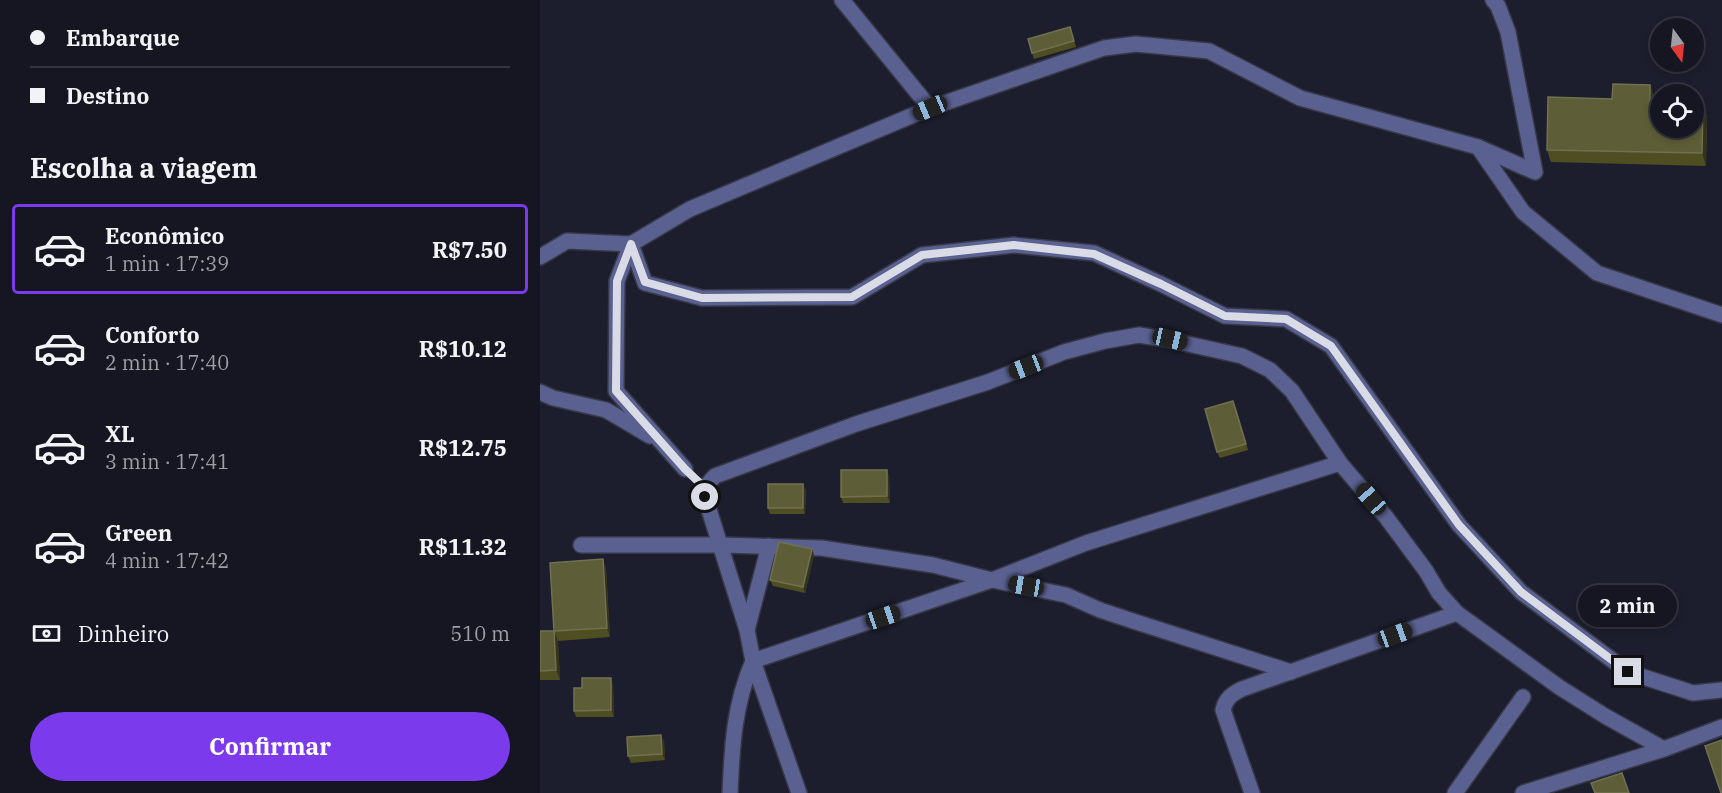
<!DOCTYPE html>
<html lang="pt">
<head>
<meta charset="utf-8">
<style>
	:root { --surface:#151622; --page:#1e1f2a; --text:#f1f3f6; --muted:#9d9fa5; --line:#343540; --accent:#7c3aed }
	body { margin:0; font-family:"IBM Plex Serif",serif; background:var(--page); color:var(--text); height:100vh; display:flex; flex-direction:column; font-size:22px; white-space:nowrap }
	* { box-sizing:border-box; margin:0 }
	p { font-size:20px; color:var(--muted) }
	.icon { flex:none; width:33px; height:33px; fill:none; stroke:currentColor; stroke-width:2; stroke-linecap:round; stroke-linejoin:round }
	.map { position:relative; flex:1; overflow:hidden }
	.panel { display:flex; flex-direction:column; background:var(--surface); width:540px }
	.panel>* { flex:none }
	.hud { display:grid; align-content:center; height:132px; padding:0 30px; background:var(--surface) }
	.needle { width:39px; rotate:165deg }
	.tools { position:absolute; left:1110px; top:18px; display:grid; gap:12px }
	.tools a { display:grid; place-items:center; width:54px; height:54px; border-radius:50%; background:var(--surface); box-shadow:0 3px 9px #0003,0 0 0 2px var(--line); font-size:30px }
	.end { position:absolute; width:27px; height:27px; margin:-14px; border:8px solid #d9dbe6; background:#111; box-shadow:0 0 0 3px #111 }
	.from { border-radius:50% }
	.bubble { position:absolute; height:42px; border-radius:21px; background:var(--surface); box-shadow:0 3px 9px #0003,0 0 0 2px var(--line); font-size:20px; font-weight:700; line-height:42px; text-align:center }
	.car { position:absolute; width:18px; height:36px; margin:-18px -9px; border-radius:8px; box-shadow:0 0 4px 2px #0007; background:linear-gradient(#222 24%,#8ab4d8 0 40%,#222 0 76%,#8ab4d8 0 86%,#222 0) }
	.hud b { display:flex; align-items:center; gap:21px; height:57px; font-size:22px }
	.hud b+b { border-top:2px solid var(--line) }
	.hud i { width:15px; height:15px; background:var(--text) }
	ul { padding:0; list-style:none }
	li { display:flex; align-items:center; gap:18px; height:90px; margin:0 12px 9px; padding:0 18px; border:3px solid transparent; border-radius:6px }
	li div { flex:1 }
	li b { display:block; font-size:22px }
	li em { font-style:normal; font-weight:700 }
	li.active { border-color:var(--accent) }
	li>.icon { width:54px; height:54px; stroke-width:1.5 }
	h2 { padding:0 30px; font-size:27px; line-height:72px }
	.pay { display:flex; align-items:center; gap:15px; height:66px; padding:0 30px; font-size:22px }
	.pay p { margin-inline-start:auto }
	.cta { display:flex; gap:12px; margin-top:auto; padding:12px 30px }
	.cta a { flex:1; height:69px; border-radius:36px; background:var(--accent); color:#fff; font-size:24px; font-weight:700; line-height:69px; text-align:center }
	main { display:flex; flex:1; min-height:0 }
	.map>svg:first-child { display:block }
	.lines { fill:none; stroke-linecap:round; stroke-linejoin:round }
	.minor-casing { stroke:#363847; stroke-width:18 }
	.minor { stroke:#5a6090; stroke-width:15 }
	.wall { fill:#4e4e22 }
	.shaded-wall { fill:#34341d }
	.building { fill:#5d5d37; stroke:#717152; stroke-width:1.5 }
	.route { stroke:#d9dbe6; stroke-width:8 }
</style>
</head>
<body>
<main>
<section class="panel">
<div class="hud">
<b><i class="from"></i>Embarque</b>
<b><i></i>Destino</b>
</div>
<h2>Escolha a viagem</h2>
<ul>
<li class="active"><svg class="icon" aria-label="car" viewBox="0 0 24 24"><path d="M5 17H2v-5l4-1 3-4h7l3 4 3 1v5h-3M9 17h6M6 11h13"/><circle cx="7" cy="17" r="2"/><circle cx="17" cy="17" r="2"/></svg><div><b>Econômico</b><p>1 min · 17:39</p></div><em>R$7.50</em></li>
<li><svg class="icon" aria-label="car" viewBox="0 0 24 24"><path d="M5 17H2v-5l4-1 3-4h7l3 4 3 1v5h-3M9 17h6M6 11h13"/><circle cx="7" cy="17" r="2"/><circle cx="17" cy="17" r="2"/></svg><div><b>Conforto</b><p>2 min · 17:40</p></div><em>R$10.12</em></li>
<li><svg class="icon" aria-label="car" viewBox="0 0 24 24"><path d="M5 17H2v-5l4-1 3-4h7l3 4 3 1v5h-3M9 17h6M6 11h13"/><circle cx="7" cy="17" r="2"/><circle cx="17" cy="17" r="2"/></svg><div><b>XL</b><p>3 min · 17:41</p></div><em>R$12.75</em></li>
<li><svg class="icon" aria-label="car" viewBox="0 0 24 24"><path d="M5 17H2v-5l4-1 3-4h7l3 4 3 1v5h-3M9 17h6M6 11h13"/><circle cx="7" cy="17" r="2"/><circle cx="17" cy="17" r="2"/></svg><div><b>Green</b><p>4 min · 17:42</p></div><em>R$11.32</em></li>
</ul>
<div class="pay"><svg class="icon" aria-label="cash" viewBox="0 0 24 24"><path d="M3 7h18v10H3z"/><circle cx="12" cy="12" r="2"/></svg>Dinheiro<p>510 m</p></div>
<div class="cta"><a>Confirmar</a></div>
</section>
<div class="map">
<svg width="1182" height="793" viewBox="0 0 1182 793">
	<rect width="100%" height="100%" fill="#1c1e2d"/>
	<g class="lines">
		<defs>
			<g id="minor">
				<polyline points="302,0 390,108"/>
				<polyline points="938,147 995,172 968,32 958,6 953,0"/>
				<polyline points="91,244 105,283 162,298 312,297 382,255 474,245 554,253 621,284 685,316 746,319 791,346 919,525 981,592 1088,672 1153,693 1182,690"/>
				<polyline points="91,244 77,281 76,391 145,469"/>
				<polyline points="0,257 27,241 91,244 150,209 390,108 564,48 596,44 669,51 760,98 938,147 983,212 1057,273 1182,315"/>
				<polyline points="0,392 13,398 66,410 110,436"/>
				<polyline points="41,545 181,545 281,548 393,565 452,580 526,595 560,610 593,621 751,672"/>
				<polyline points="207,630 229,546"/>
				<path d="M 190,793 C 192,746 194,705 213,661 L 452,580 L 546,543 L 800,463"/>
				<path d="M 259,793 L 213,661 L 207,630 L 165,497 C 165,487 168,483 175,476 L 316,424 L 448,382 L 524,352 L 565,341 L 599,335 L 630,340 L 702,356 L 730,370 L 752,391 L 800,463 L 846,517 L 886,571 L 899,593 L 917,613 L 1019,687 L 1065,716 L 1124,749"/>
				<path d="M 712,793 L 683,710 C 686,698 692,694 702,689 L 917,613"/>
				<polyline points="915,793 983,697"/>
				<polyline points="983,793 1124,749 1182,727"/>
			</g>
		</defs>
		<use href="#minor" class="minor-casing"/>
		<use href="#minor" class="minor"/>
	</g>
	<g class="wall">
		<polygon points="530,27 536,47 494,59 492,53"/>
		<polygon points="1110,85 1114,97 1114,102 1167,115 1166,166 1011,162 1007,150 1072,99"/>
		<polygon points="696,408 708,450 680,458 677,452"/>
		<polygon points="349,476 350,503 303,503 301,497"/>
		<polygon points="263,484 266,491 265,514 230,514 228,508"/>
		<polygon points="272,549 274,555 265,593 233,586 230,580"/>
		<polygon points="63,559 66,569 70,637 18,641 20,680 0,680 0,631 14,631"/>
		<polygon points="73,685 74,717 36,717 34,711 42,688"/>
		<polygon points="124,741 125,760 91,763 88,756"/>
	</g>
	<g class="shaded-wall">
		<polygon points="1110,85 1114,97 1114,114 1110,102"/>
		<polygon points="1163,103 1167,115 1166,166 1162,153"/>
		<polygon points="347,470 349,476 350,503 347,496"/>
		<polygon points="263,484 266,491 265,514 263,508"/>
		<polygon points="272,549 274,555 265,593 263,587"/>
		<polygon points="63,559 66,569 70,637 67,628"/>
		<polygon points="14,631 18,641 20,680 16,670"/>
		<polygon points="71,678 73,685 74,717 71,710"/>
		<polygon points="121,735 124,741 125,760 122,754"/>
	</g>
	<g class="building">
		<polygon points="530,27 534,41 492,53 488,39"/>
		<polygon points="1073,84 1110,85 1110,102 1120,102 1120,128 1154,128 1154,103 1163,103 1162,153 1007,150 1008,97 1072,99"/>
		<polygon points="693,401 706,444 677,452 665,409"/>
		<polygon points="301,470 347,470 347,496 301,497"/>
		<rect x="228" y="484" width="35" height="24"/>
		<polygon points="239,542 272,549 263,587 230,580"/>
		<polygon points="63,559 67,628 14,631 10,563"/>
		<polygon points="0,631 14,631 16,670 0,671"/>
		<polygon points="42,678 71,678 71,710 34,711 34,688 42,688"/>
		<polygon points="121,735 122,754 88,756 87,737"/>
		<polygon points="1182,740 1182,793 1181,793 1165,746"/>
		<polygon points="1082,773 1089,793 1055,793 1051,783"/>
	</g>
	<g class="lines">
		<polyline class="route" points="165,497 165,488 145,469 76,391 77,281 91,244 105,282 162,298 312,297 382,255 474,245 554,254 621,284 685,316 746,319 791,346 919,525 981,592 1088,672"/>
	</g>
</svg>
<div class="tools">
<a><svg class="needle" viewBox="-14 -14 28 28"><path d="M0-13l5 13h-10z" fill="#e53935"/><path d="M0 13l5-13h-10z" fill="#9d9fa5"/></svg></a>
<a><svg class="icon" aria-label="locate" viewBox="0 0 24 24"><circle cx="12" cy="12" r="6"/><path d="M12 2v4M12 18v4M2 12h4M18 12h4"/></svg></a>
</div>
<i class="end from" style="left:165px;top:497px"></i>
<i class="end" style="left:1088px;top:672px"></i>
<div class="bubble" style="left:1038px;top:585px;width:99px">2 min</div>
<i class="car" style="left:390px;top:108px;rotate:247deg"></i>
<i class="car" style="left:630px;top:339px;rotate:103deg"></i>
<i class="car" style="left:486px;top:367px;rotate:249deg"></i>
<i class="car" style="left:831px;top:499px;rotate:319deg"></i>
<i class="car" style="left:486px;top:586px;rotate:280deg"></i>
<i class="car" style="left:343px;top:617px;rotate:71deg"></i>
<i class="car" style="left:855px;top:635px;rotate:70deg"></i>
</div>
</main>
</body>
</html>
